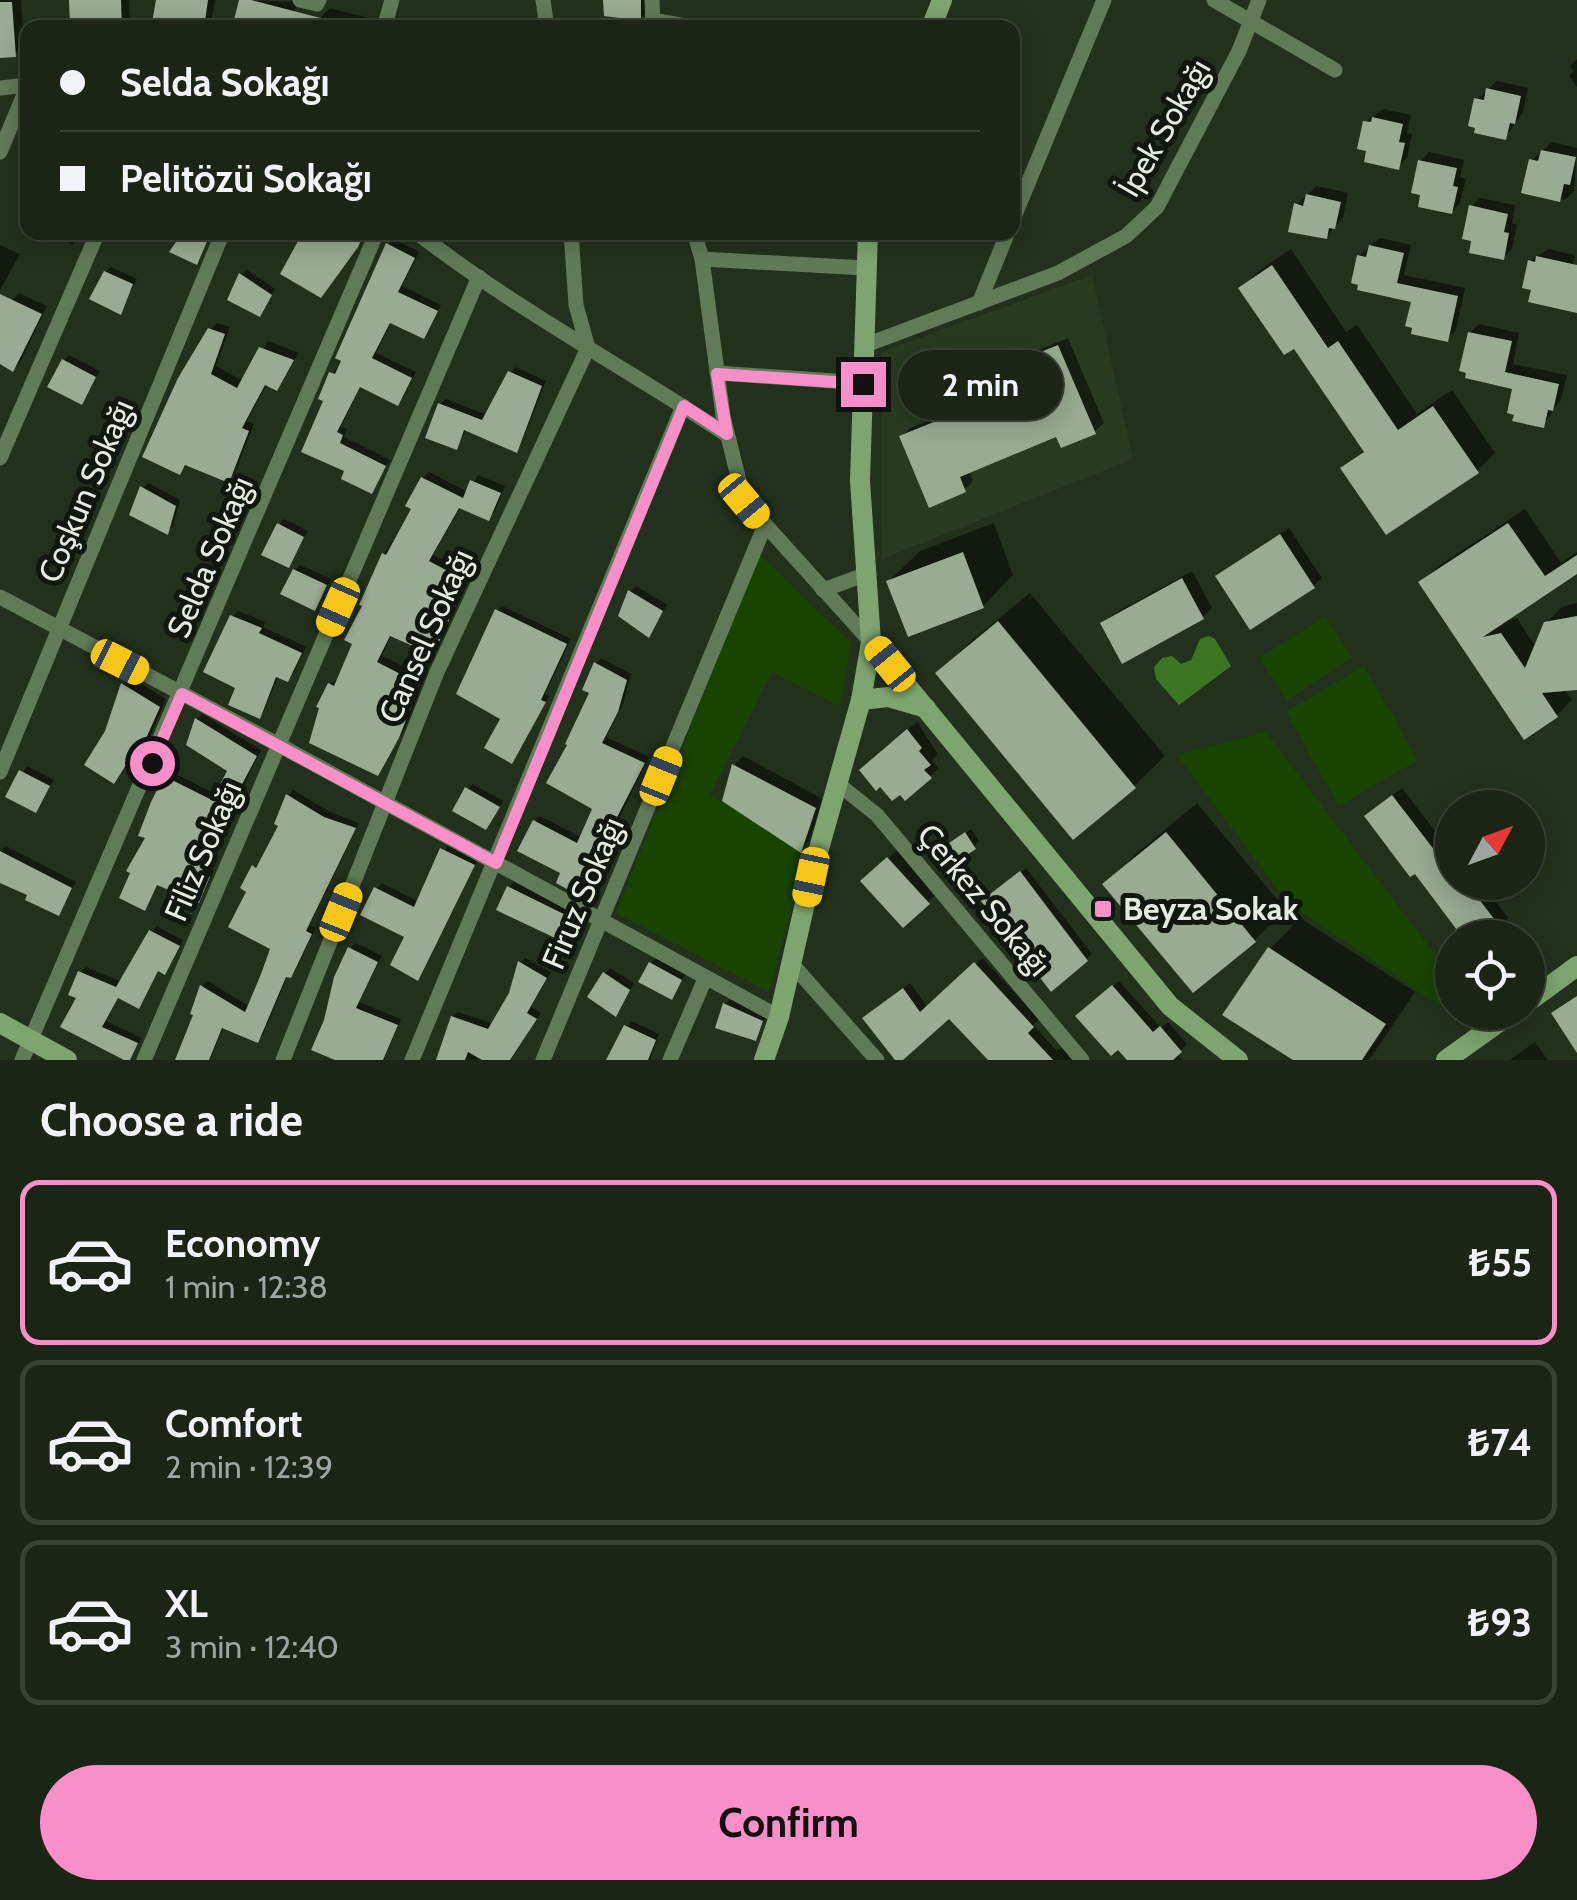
<!DOCTYPE html>
<html lang="en">
<head>
<meta charset="utf-8">
<style>
	:root { --surface:#1a2515; --page:#273122; --text:#f1f3f6; --muted:#9fa5a0; --line:#384234; --accent:#f98fc9 }
	body { margin:0; font-family:Cabin,sans-serif; background:var(--page); color:var(--text); height:100vh; display:flex; flex-direction:column; font-size:38px; white-space:nowrap }
	* { box-sizing:border-box; margin:0 }
	p { font-size:32px; color:var(--muted) }
	.icon { flex:none; width:55px; height:55px; fill:none; stroke:currentColor; stroke-width:2; stroke-linecap:round; stroke-linejoin:round }
	.map { position:relative; height:1060px; overflow:hidden }
	.panel { display:flex; flex-direction:column; background:var(--surface); flex:1 }
	.panel>* { flex:none }
	.guide { position:absolute; left:20px; top:20px; width:1000px; height:220px; border-radius:20px; box-shadow:0 5px 25px #0003,0 0 0 2px var(--line); display:grid; align-content:center; height:220px; padding:0 40px; background:var(--surface) }
	.needle { width:65px; rotate:49deg }
	.buttons { position:absolute; left:1435px; top:790px; display:grid; gap:20px }
	.buttons a { display:grid; place-items:center; width:110px; height:110px; border-radius:50%; background:var(--surface); box-shadow:0 5px 25px #0003,0 0 0 2px var(--line); font-size:50px }
	.end { position:absolute; width:45px; height:45px; margin:-22px; border:12px solid #f98fc9; background:#111; box-shadow:0 0 0 5px #111 }
	.from { border-radius:50% }
	.bubble { position:absolute; height:70px; border-radius:35px; background:var(--surface); box-shadow:0 5px 25px #0003,0 0 0 2px var(--line); font-size:32px; font-weight:700; line-height:70px; text-align:center }
	.car { position:absolute; width:30px; height:60px; margin:-30px -15px; border-radius:12px; box-shadow:0 0 8px 2px #0007; background:linear-gradient(#f5c518 24%,#345 0 40%,#f5c518 0 76%,#345 0 86%,#f5c518 0) }
	.guide b { display:flex; align-items:center; gap:35px; height:95px; font-size:38px }
	.guide b+b { border-top:2px solid var(--line) }
	.guide i { width:25px; height:25px; background:var(--text) }
	ul { padding:0; list-style:none }
	li { display:flex; align-items:center; gap:30px; height:165px; margin:0 20px 15px; padding:0 20px; border:5px solid var(--line); border-radius:20px }
	li div { flex:1 }
	li b { display:block; font-size:38px }
	li em { font-style:normal; font-weight:700 }
	li.active { border-color:var(--accent) }
	li>.icon { width:90px; height:90px; stroke-width:1.5 }
	h2 { padding:0 40px; font-size:45px; line-height:120px }
	.button { display:flex; gap:20px; margin-top:auto; padding:20px 40px }
	.button a { flex:1; height:115px; border-radius:60px; background:var(--accent); color:#111; font-size:40px; font-weight:700; line-height:115px; text-align:center }
	.map>svg:first-child { display:block }
	.built { fill:#283b21 }
	.green { fill:#184400 }
	.water { fill:#3d7622 }
	.shadow { fill:#0007 }
	.building { fill:#99ab93 }
	.lines { fill:none; stroke-linecap:round; stroke-linejoin:round }
	.street { stroke:#617a58; stroke-width:15 }
	.secondary { stroke:#7ea56f; stroke-width:20 }
	.route { stroke:#f98fc9; stroke-width:12 }
	.poi-dot { fill:#f98fc9; stroke:#10170e; stroke-width:4 }
	.labels { text-anchor:middle; stroke-width:10; stroke-linejoin:round; paint-order:stroke }
	.street-label { font-size:32px; fill:#e2ecdf; stroke:#10170e }
	.poi-label { font-size:32px; font-weight:bold; fill:#e2ecdf; stroke:#10170e; text-anchor:start }
</style>
</head>
<body>
<div class="map">
<svg width="1577" height="1060" viewBox="0 0 1577 1060">
	<rect width="100%" height="100%" fill="#22311c"/>
	<polygon class="built" points="1092,275 1133,459 882,559 881,352"/>
	<g class="green">
		<polygon points="760,555 851,643 840,706 772,672 709,796 809,841 769,992 616,913"/>
		<polygon points="1325,616 1352,657 1287,700 1260,658"/>
		<polygon points="1364,666 1418,760 1339,806 1286,712"/>
		<polygon points="1266,732 1452,977 1452,991 1440,1006 1288,903 1177,755"/>
	</g>
	<polygon class="water" points="1209,636 1215,639 1231,666 1179,705 1156,679 1154,667 1162,658 1172,656 1181,664 1191,660 1200,639"/>
	<g class="shadow">
		<polygon points="0,0 21,0 24,46 15,54 0,56"/>
		<polygon points="71,0 129,0 130,28 72,28"/>
		<polygon points="158,0 215,0 210,28 154,28"/>
		<polygon points="242,0 297,2 291,28"/>
		<polygon points="606,0 647,0 646,13 640,19"/>
		<polygon points="330,8 369,18 367,28 319,28 321,17"/>
		<polygon points="1577,59 1577,87 1569,76 1573,71 1570,66"/>
		<polygon points="1497,81 1528,88 1523,112 1505,138 1477,100"/>
		<polygon points="1383,109 1411,115 1407,133 1412,134 1407,158 1398,167 1366,122"/>
		<polygon points="1552,142 1577,148 1574,191 1565,200 1524,191 1531,161"/>
		<polygon points="1429,152 1464,160 1460,177 1466,179 1460,203 1452,212 1420,161"/>
		<polygon points="1317,186 1348,193 1343,217 1326,237 1296,205"/>
		<polygon points="1480,198 1515,205 1512,223 1517,225 1512,249 1503,257 1472,206"/>
		<polygon points="53,232 80,232 72,245"/>
		<polygon points="1380,238 1411,245 1404,275 1465,288 1456,330 1447,339 1414,300 1359,256"/>
		<polygon points="393,239 419,252 402,286 441,305 423,336 392,321 376,353 416,372 403,398 398,403 361,385 341,427 347,429 344,437 390,460 372,491 348,470 326,400 331,374 337,368 340,369 388,245"/>
		<polygon points="0,245 20,254 0,290"/>
		<polygon points="1291,249 1346,332 1357,325 1417,414 1452,390 1495,453 1477,471 1343,469 1365,449 1294,345 1241,289 1259,271"/>
		<polygon points="1548,249 1575,255 1571,273 1577,284 1577,310 1530,261"/>
		<polygon points="111,267 137,279 120,312 106,272"/>
		<polygon points="246,269 275,289 259,314 230,299"/>
		<polygon points="19,293 47,306 21,361 13,369 0,361 0,325 12,300"/>
		<polygon points="217,323 230,327 216,366 243,381 268,341 299,353 277,388 267,384 247,421 254,424 235,473 228,480 188,464 180,472 210,330"/>
		<polygon points="1479,324 1519,333 1513,364 1567,375 1561,399 1543,425 1470,333"/>
		<polygon points="1068,338 1104,423 1095,431 1057,433 969,470 973,481 964,490 902,437 910,428 1036,377 1029,359 1038,350"/>
		<polygon points="69,355 100,371 81,402 64,360"/>
		<polygon points="515,367 546,381 521,444 516,450 467,428 456,447 440,404 446,399 487,415"/>
		<polygon points="429,472 468,492 478,475 505,486 495,511 488,518 461,506 433,555 472,574 439,645 432,652 392,635 382,656 425,677 405,729 377,773 330,684 339,679 355,643 365,604 384,554 415,508 423,478"/>
		<polygon points="148,483 180,500 173,526 167,532 143,488"/>
		<polygon points="1525,509 1561,563 1577,552 1577,571 1503,622 1517,618 1536,647 1546,623 1562,607 1577,603 1577,687 1564,689 1572,700 1557,715 1422,582 1437,567"/>
		<polygon points="284,519 308,531 288,565 279,525"/>
		<polygon points="994,523 1013,575 983,606 889,581 920,551"/>
		<polygon points="1289,528 1322,578 1313,586 1219,576"/>
		<polygon points="300,565 331,579 314,608 295,570"/>
		<polygon points="1192,571 1212,608 1203,617 1123,660 1103,623 1112,615"/>
		<polygon points="636,586 667,605 649,635 630,592"/>
		<polygon points="1030,593 1165,756 1134,786 939,673 969,643"/>
		<polygon points="502,606 571,639 545,694 549,696 512,761 504,718 497,611"/>
		<polygon points="238,611 265,622 263,627 306,647 293,674 288,679 279,675 264,711 259,716 238,686 232,617"/>
		<polygon points="601,658 631,674 623,704 606,737 649,757 582,894 563,872 535,821 540,816 582,838 595,808 592,691 596,663"/>
		<polygon points="130,677 166,699 148,741 140,749 137,747 114,781 107,732 123,684"/>
		<polygon points="202,714 261,750 205,867 214,871 204,894 198,900 158,883 144,908 148,837 166,778 172,772 217,795 231,770 197,719"/>
		<polygon points="917,722 938,754 932,760 938,768 930,777 881,783 871,761"/>
		<polygon points="743,756 823,799 809,841 801,849 725,800 734,765"/>
		<polygon points="27,766 54,780 35,810 9,796"/>
		<polygon points="473,784 503,801 486,827 467,789"/>
		<polygon points="1402,788 1452,853 1452,882 1481,882 1508,918 1485,938 1376,808"/>
		<polygon points="293,790 330,812 359,823 310,925 316,928 296,969 288,975 263,1035 258,1040 224,1026 210,1060 176,1060 197,1013 194,1012 202,986 208,981 250,1007 273,948 249,891 254,867 262,863 281,825 288,796"/>
		<polygon points="1197,803 1285,909 1255,940 1193,990 1106,884 1136,854"/>
		<polygon points="971,829 979,841 974,847 948,845"/>
		<polygon points="448,844 478,859 418,977 408,936 376,889 382,883 419,902"/>
		<polygon points="6,846 76,882 59,913 0,880 0,852"/>
		<polygon points="897,850 937,893 904,925 864,881"/>
		<polygon points="1026,868 1092,954 1052,988 990,896"/>
		<polygon points="514,882 586,917 577,938 572,943 509,887"/>
		<polygon points="1300,918 1415,992 1369,1060 1296,1060 1270,949"/>
		<polygon points="156,926 183,940 170,966 159,969 144,1000 139,1006 119,996 106,1021 142,1038 129,1059 64,1026 79,997 72,993 81,972 86,967 122,982"/>
		<polygon points="356,943 382,956 359,1002 401,1019 384,1060 354,1060 350,949"/>
		<polygon points="525,958 551,972 531,1007 541,1013 511,1060 439,1060 453,1017 458,1012 494,1024 511,994 520,963"/>
		<polygon points="656,958 686,974 672,996 651,964"/>
		<polygon points="982,958 1039,1019 1033,1025 1057,1051 1063,1046 1075,1060 992,1060 949,1016 898,1060 872,1011 910,983 928,1008"/>
		<polygon points="610,968 634,983 616,1014 605,974"/>
		<polygon points="1119,981 1161,1028 1168,1022 1187,1044 1177,1054 1182,1060 1130,1060 1085,1010"/>
		<polygon points="730,999 767,1015 755,1038 718,1027 725,1004"/>
		<polygon points="631,1021 659,1034 650,1060 609,1060"/>
		<polygon points="1535,1042 1548,1060 1511,1060 1511,1059"/>
	</g>
	<g class="building">
		<polygon points="69,0 121,0 122,28 70,28"/>
		<polygon points="156,0 208,0 204,28 151,28"/>
		<polygon points="239,0 251,0 336,22 336,28 232,28"/>
		<polygon points="603,0 641,0 641,21 604,16"/>
		<polygon points="0,2 12,2 16,57 0,58"/>
		<polygon points="1486,88 1521,96 1515,124 1510,123 1506,140 1474,133 1475,128 1468,126 1474,98 1484,100"/>
		<polygon points="1372,117 1403,124 1399,142 1405,143 1399,170 1364,162 1366,151 1357,149 1363,121 1371,122"/>
		<polygon points="1541,150 1576,157 1570,185 1564,184 1560,202 1521,193 1529,159 1538,161"/>
		<polygon points="1418,160 1457,168 1453,186 1458,187 1452,214 1418,207 1420,195 1411,193"/>
		<polygon points="1306,194 1341,202 1335,229 1329,228 1327,239 1288,232 1294,203 1303,206"/>
		<polygon points="1469,205 1508,214 1504,232 1509,233 1504,260 1469,253 1471,241 1462,239"/>
		<polygon points="183,232 211,232 197,265 169,252"/>
		<polygon points="303,232 365,232 358,247 321,298 280,274"/>
		<polygon points="386,243 415,258 398,292 438,311 424,339 390,323 372,358 412,378 398,406 360,387 337,432 343,435 340,443 386,466 372,494 341,479 344,471 301,452 323,401 318,399 329,372 335,374 341,361 335,358"/>
		<polygon points="1369,245 1404,253 1397,283 1458,296 1448,342 1411,334 1412,328 1405,326 1411,302 1357,290 1358,285 1351,283 1357,255 1366,257"/>
		<polygon points="1536,256 1577,265 1577,313 1528,302 1531,290 1522,288 1528,260 1535,262"/>
		<polygon points="1272,265 1328,348 1338,341 1398,430 1433,406 1479,473 1386,535 1340,468 1364,452 1294,349 1284,355 1238,288"/>
		<polygon points="104,271 133,284 121,315 89,299"/>
		<polygon points="239,273 272,295 260,317 227,300"/>
		<polygon points="0,294 42,314 13,372 0,364"/>
		<polygon points="208,328 225,334 211,374 237,388 259,347 294,360 277,391 265,385 242,428 249,431 229,483 185,465 180,475 142,457 178,378"/>
		<polygon points="1468,332 1512,341 1505,372 1559,384 1553,411 1548,410 1544,428 1512,421 1514,415 1507,413 1512,389 1465,378 1466,373 1459,371"/>
		<polygon points="1058,345 1096,434 1061,448 1056,437 960,477 966,492 929,508 899,436 1035,381 1026,358"/>
		<polygon points="62,359 96,377 82,405 47,387"/>
		<polygon points="508,371 542,386 517,453 464,430 457,450 425,438 438,403 482,420"/>
		<polygon points="421,477 463,498 470,480 501,493 489,521 459,508 429,561 467,581 433,655 390,636 377,662 420,684 399,738 378,776 309,743 319,708 316,707 328,683 334,686 352,644 344,640 362,606 359,605 382,553 386,555 411,509 405,506"/>
		<polygon points="140,486 176,506 168,535 129,515"/>
		<polygon points="277,523 304,537 289,568 261,555"/>
		<polygon points="1508,523 1545,576 1577,555 1577,574 1483,637 1501,633 1525,668 1544,622 1577,616 1577,690 1542,693 1558,717 1524,740 1418,582"/>
		<polygon points="1280,534 1315,588 1250,630 1215,576"/>
		<polygon points="963,552 984,608 908,637 886,581"/>
		<polygon points="293,569 327,585 315,611 280,594"/>
		<polygon points="1182,578 1204,619 1122,664 1100,623"/>
		<polygon points="628,590 663,611 649,638 618,616"/>
		<polygon points="495,609 567,644 541,700 546,702 512,764 484,748 500,719 456,694"/>
		<polygon points="230,615 262,628 259,633 302,653 288,682 276,677 260,719 228,705 235,688 203,672"/>
		<polygon points="998,621 1136,788 1073,840 935,673"/>
		<polygon points="594,662 627,680 618,712 602,743 645,763 612,827 583,898 556,883 560,873 517,851 533,820 577,843 592,809 546,783 567,745 565,744 589,693 582,690"/>
		<polygon points="121,683 160,707 140,752 136,749 114,784 84,765 105,731"/>
		<polygon points="195,718 257,756 229,809 231,810 215,841 218,843 202,873 210,877 199,903 157,885 145,911 119,898 130,873 126,871 145,838 138,836 151,802 164,776 212,800 227,771 186,745"/>
		<polygon points="907,729 922,748 919,751 931,765 924,770 932,778 905,801 900,795 892,801 880,787 876,791 859,770"/>
		<polygon points="732,764 816,808 801,853 722,801"/>
		<polygon points="19,770 50,786 36,813 5,797"/>
		<polygon points="465,787 500,807 486,830 452,811"/>
		<polygon points="286,794 324,817 356,828 306,931 312,934 291,978 286,977 258,1043 222,1028 209,1060 175,1060 193,1015 190,1014 200,985 245,1012 261,974 270,949 228,927 246,892 240,888 252,865 256,868 278,826 274,824"/>
		<polygon points="1392,795 1452,873 1452,882 1466,882 1501,928 1489,938 1463,938 1415,874 1410,877 1364,816"/>
		<polygon points="965,832 976,849 950,866 939,850"/>
		<polygon points="1166,832 1256,942 1193,993 1102,884"/>
		<polygon points="440,848 475,865 418,981 390,965 404,937 360,915 374,887 414,907"/>
		<polygon points="0,851 72,888 59,916 25,900 27,895 0,883"/>
		<polygon points="887,857 930,904 903,928 860,881"/>
		<polygon points="1020,871 1088,961 1051,992 981,901"/>
		<polygon points="507,886 582,923 572,946 496,910"/>
		<polygon points="149,930 180,946 165,975 158,971 139,1009 118,998 102,1027 138,1043 130,1060 124,1060 60,1027 76,998 68,995 78,971 116,987"/>
		<polygon points="348,947 378,962 356,1008 398,1025 383,1060 335,1060 311,1050 324,1020 334,977"/>
		<polygon points="1268,947 1386,1024 1362,1060 1293,1060 1222,1015"/>
		<polygon points="518,961 547,978 527,1013 537,1019 510,1060 482,1060 468,1052 465,1060 436,1060 451,1016 488,1029 509,993"/>
		<polygon points="649,962 682,980 672,1000 638,982"/>
		<polygon points="974,962 1034,1027 1028,1033 1053,1060 988,1060 949,1019 903,1060 895,1060 862,1018 903,988 920,1012"/>
		<polygon points="603,972 630,990 616,1017 587,997"/>
		<polygon points="1112,985 1153,1032 1160,1026 1182,1052 1173,1060 1127,1060 1118,1050 1111,1056 1075,1016"/>
		<polygon points="1577,996 1577,1053 1551,1013"/>
		<polygon points="723,1003 763,1021 756,1041 715,1028"/>
		<polygon points="624,1025 656,1040 648,1060 606,1060"/>
	</g>
	<g class="lines">
		<g class="street">
			<polyline points="300,0 317,4 319,0"/>
			<polyline points="543,0 547,28"/>
			<polyline points="652,0 653,28"/>
			<polyline points="1214,0 1335,70"/>
			<polyline points="652,20 697,28"/>
			<polyline points="384,28 392,0"/>
			<polyline points="0,88 28,85 0,152"/>
			<polyline points="1012,222 1104,0"/>
			<path d="M 416,232 C 514,308 624,367 727,435"/>
			<polyline points="694,232 702,259 723,416 744,501 871,642"/>
			<polyline points="702,259 865,268"/>
			<polyline points="979,303 1008,232"/>
			<polyline points="863,346 1058,273 1126,236 1157,207 1239,51 1259,0"/>
			<polyline points="717,373 863,383"/>
			<polyline points="0,458 98,232"/>
			<polyline points="823,590 867,574"/>
			<polyline points="0,597 279,745 779,1017"/>
			<polyline points="0,772 223,232"/>
			<polyline points="837,783 877,815 1082,1060"/>
			<polyline points="792,964 877,1060"/>
			<polyline points="22,1060 377,232"/>
			<polyline points="144,1060 479,277"/>
			<polyline points="283,1060 437,672 588,348 576,305 571,232"/>
			<polyline points="412,1060 683,406"/>
			<polyline points="543,1060 765,525"/>
			<polyline points="670,1060 705,979"/>
		</g>
		<g class="secondary">
			<polyline points="931,28 942,0"/>
			<polyline points="871,642 1170,1006 1238,1060"/>
			<polyline points="861,700 888,697 926,708"/>
			<polyline points="1528,1002 1577,966"/>
			<polyline points="0,1023 67,1060"/>
			<polyline points="764,1060 779,1017 811,877 861,700 871,642 860,481 868,232"/>
			<polyline points="1446,1060 1513,1012"/>
		</g>
	</g>
	<g class="lines">
		<polyline class="route" points="152,763 182,694 496,863 684,406 727,434 717,374 863,384"/>
	</g>
	<rect class="poi-dot" x="1093" y="899" width="20" height="20" rx="5"/>
	<g class="labels">
		<g class="street-label">
			<text transform="translate(1164 128) rotate(-60)" y="11">İpek Sokağı</text>
			<text transform="translate(86 491) rotate(-67)" y="11">Coşkun Sokağı</text>
			<text transform="translate(210 557) rotate(-67)" y="11">Selda Sokağı</text>
			<text transform="translate(426 636) rotate(-66)" y="11">Cansel Sokağı</text>
			<text transform="translate(203 851) rotate(-67)" y="11">Filiz Sokağı</text>
			<text transform="translate(583 893) rotate(-67)" y="11">Firuz Sokağı</text>
			<text transform="translate(984 900) rotate(50)" y="11">Çerkez Sokağı</text>
		</g>
		<g class="poi-label">
			<text x="1123" y="920">Beyza Sokak</text>
		</g>
	</g>
</svg>
<div class="buttons">
<a><svg class="needle" viewBox="-14 -14 28 28"><path d="M0-13l5 13h-10z" fill="#e53935"/><path d="M0 13l5-13h-10z" fill="#9fa5a0"/></svg></a>
<a><svg class="icon" aria-label="locate" viewBox="0 0 24 24"><circle cx="12" cy="12" r="6"/><path d="M12 2v4M12 18v4M2 12h4M18 12h4"/></svg></a>
</div>
<i class="end from" style="left:152px;top:763px"></i>
<i class="end" style="left:863px;top:384px"></i>
<div class="bubble" style="left:898px;top:350px;width:165px">2 min</div>
<i class="car" style="left:744px;top:501px;rotate:140deg"></i>
<i class="car" style="left:338px;top:607px;rotate:204deg"></i>
<i class="car" style="left:120px;top:662px;rotate:117deg"></i>
<i class="car" style="left:890px;top:664px;rotate:321deg"></i>
<i class="car" style="left:661px;top:776px;rotate:22deg"></i>
<i class="car" style="left:811px;top:877px;rotate:192deg"></i>
<i class="car" style="left:341px;top:912px;rotate:22deg"></i>
<div class="guide">
<b><i class="from"></i>Selda Sokağı</b>
<b><i></i>Pelitözü Sokağı</b>
</div>
</div>
<section class="panel">
<h2>Choose a ride</h2>
<ul>
<li class="active"><svg class="icon" aria-label="car" viewBox="0 0 24 24"><path d="M5 17H2v-5l4-1 3-4h7l3 4 3 1v5h-3M9 17h6M6 11h13"/><circle cx="7" cy="17" r="2"/><circle cx="17" cy="17" r="2"/></svg><div><b>Economy</b><p>1 min · 12:38</p></div><em>₺55</em></li>
<li><svg class="icon" aria-label="car" viewBox="0 0 24 24"><path d="M5 17H2v-5l4-1 3-4h7l3 4 3 1v5h-3M9 17h6M6 11h13"/><circle cx="7" cy="17" r="2"/><circle cx="17" cy="17" r="2"/></svg><div><b>Comfort</b><p>2 min · 12:39</p></div><em>₺74</em></li>
<li><svg class="icon" aria-label="car" viewBox="0 0 24 24"><path d="M5 17H2v-5l4-1 3-4h7l3 4 3 1v5h-3M9 17h6M6 11h13"/><circle cx="7" cy="17" r="2"/><circle cx="17" cy="17" r="2"/></svg><div><b>XL</b><p>3 min · 12:40</p></div><em>₺93</em></li>
</ul>
<div class="button"><a>Confirm</a></div>
</section>
</body>
</html>
